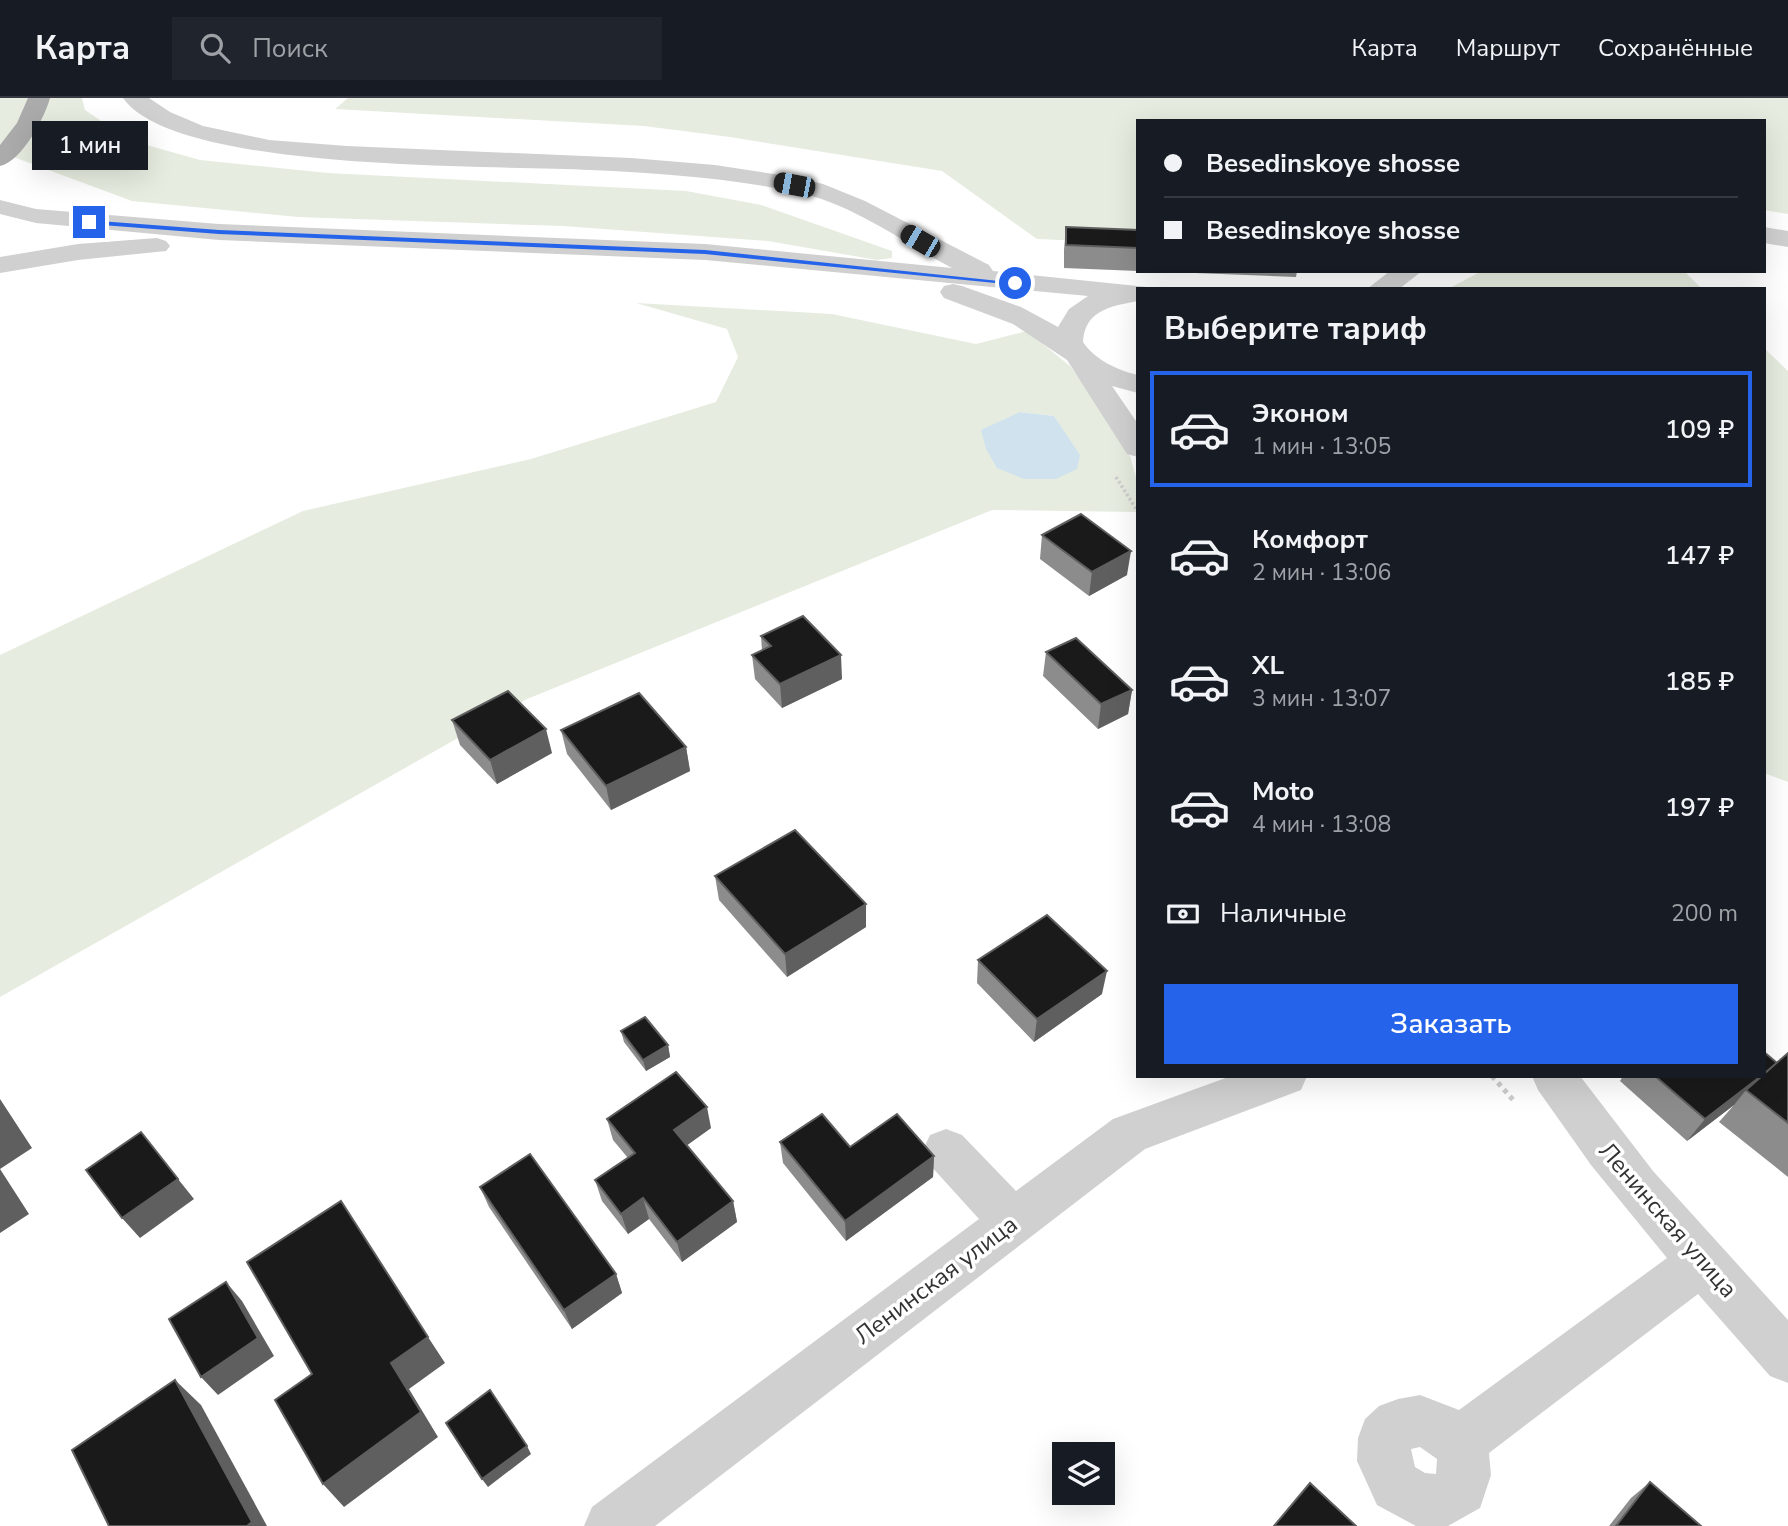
<!DOCTYPE html>
<html lang="ru">
<head>
<meta charset="utf-8">
<style>
	:root { --surface:#171b24; --page:#20242c; --text:#f1f3f6; --muted:#9ea1a6; --line:#363941; --accent:#2563eb }
	body { margin:0; font-family:"Nunito Sans",sans-serif; background:var(--page); color:var(--text); height:100vh; display:flex; flex-direction:column; font-size:26px; white-space:nowrap }
	* { box-sizing:border-box; margin:0 }
	p { font-size:23px; color:var(--muted) }
	.icon { flex:none; width:38px; height:38px; fill:none; stroke:currentColor; stroke-width:2; stroke-linecap:round; stroke-linejoin:round }
	.map { position:relative; flex:1; overflow:hidden }
	.drawer { position:absolute; left:1136px; top:189px; width:630px; height:791px; display:flex; flex-direction:column; background:var(--surface); border-radius:0px; box-shadow:0 7px 28px #0002 }
	.drawer>* { flex:none }
	.top-card { position:absolute; left:1136px; top:21px; width:630px; height:154px; border-radius:0px; box-shadow:0 7px 28px #0002; display:grid; align-content:center; height:154px; padding:0 28px; background:var(--surface) }
	.controls { position:absolute; left:1052px; top:1344px; display:grid; gap:14px }
	.controls a { display:grid; place-items:center; width:63px; height:63px; border-radius:0px; background:var(--surface); box-shadow:0 7px 28px #0002; font-size:35px }
	.end { position:absolute; width:32px; height:32px; margin:-16px; border:9px solid #2563eb; background:#fff; box-shadow:0 0 0 4px #fff }
	.from { border-radius:50% }
	.bubble { position:absolute; height:49px; border-radius:0px; background:var(--surface); box-shadow:0 7px 28px #0002; font-size:23px; font-weight:600; line-height:49px; text-align:center }
	.car { position:absolute; width:21px; height:42px; margin:-21px -10px; border-radius:9px; box-shadow:0 0 5px 2px #0007; background:linear-gradient(#222 24%,#8ab4d8 0 40%,#222 0 76%,#8ab4d8 0 86%,#222 0) }
	.top-card b { display:flex; align-items:center; gap:24px; height:66px; font-size:26px }
	.top-card b+b { border-top:2px solid var(--line) }
	.top-card i { width:18px; height:18px; background:var(--text) }
	ul { padding:0; list-style:none }
	li { display:flex; align-items:center; gap:21px; height:116px; margin:0 14px 10px; padding:0 14px; border:4px solid transparent; border-radius:0px }
	li div { flex:1 }
	li b { display:block; font-size:26px }
	li em { font-style:normal; font-weight:600 }
	li.on { border-color:var(--accent) }
	li>.icon { width:63px; height:63px; stroke-width:1.5 }
	h2 { padding:0 28px; font-size:32px; line-height:84px }
	.pay { display:flex; align-items:center; gap:18px; height:77px; padding:0 28px; font-size:26px }
	.pay p { margin-inline-start:auto }
	.action { display:flex; gap:14px; margin-top:auto; padding:14px 28px }
	.action a { flex:1; height:80px; border-radius:0px; background:var(--accent); color:#fff; font-size:28px; font-weight:600; line-height:80px; text-align:center }
	header { display:flex; align-items:center; gap:42px; box-sizing:border-box; height:98px; padding:0 35px; background:var(--surface); border-bottom:2px solid var(--line) }
	header strong { font-size:33px }
	nav { display:flex; gap:38px; margin-inline-start:auto; font-size:24px }
	.search { width:490px; height:63px; background:var(--page); display:flex; align-items:center; gap:18px; box-sizing:border-box; padding:0 24px; border-radius:0px; color:var(--muted); font-size:26px }
	.map>svg:first-child { display:block }
	.green { fill:#e6ecdf; fill-rule:evenodd }
	.water { fill:#cfe2ee }
	.lines { fill:none; stroke-linecap:round; stroke-linejoin:round }
	.path-far1 { stroke:#cdcdcd; stroke-width:3.5; stroke-dasharray:2.5 2.5; stroke-linecap:butt }
	.path { stroke:#cdcdcd; stroke-width:5; stroke-dasharray:4.5 4.5; stroke-linecap:butt }
	.minor { fill:#d0d0d0; fill-rule:evenodd }
	.major { fill:#ababab; fill-rule:evenodd }
	.wall { fill:#8c8c8c }
	.shaded-wall { fill:#5f5f5f }
	.building { fill:#1a1a1a; stroke:#5f5f5f; stroke-width:2 }
	.route { fill:#2563eb }
	.labels { text-anchor:middle; stroke-width:7; stroke-linejoin:round; paint-order:stroke }
	.near-street-label { font-size:24px; fill:#333; stroke:#fff }
</style>
</head>
<body>
<header>
<strong>Карта</strong>
<div class="search"><svg class="icon" aria-label="search" viewBox="0 0 24 24"><circle cx="10" cy="10" r="6"/><path d="M15 15l6 6"/></svg>Поиск</div>
<nav><a>Карта</a><a>Маршрут</a><a>Сохранённые</a></nav>
</header>
<div class="map">
<svg width="1788" height="1428" viewBox="0 0 1788 1428">
	<rect width="100%" height="100%" fill="#fff"/>
	<g class="green">
		<polygon points="0,0 82,0 85,12 129,42 200,62 328,75 686,93 761,107 892,153 892,160 877,162 768,143 563,128 298,119 132,103 0,54"/>
		<polygon points="348,0 1788,0 1788,116 1764,112 1764,23 1138,23 1137,145 1037,141 942,73 730,39 644,28 335,11"/>
		<polygon points="1482,173 1684,173 1702,191 1448,191"/>
		<path d="M 636,205 L 832,216 L 976,246 L 1027,233 L 1070,268 L 1127,347 L 1137,383 L 1137,414 L 992,412 L 527,601 L 0,899 L 0,557 L 303,413 L 531,361 L 716,304 L 738,259 L 727,231 ZM 1020,314 L 1054,318 L 1079,357 Z"/>
		<polygon points="1764,250 1788,273 1788,684 1764,675"/>
	</g>
	<polygon class="water" points="1020,314 1054,318 1080,357 1077,371 1056,381 1024,381 997,370 986,351 981,332"/>
	<g class="lines">
		<polyline class="path-far1" points="1116,379 1138,414"/>
		<polyline class="path" points="1492,978 1515,1004"/>
		<g class="minor">
			<path d="M 123,0 L 149,0 L 170,14 L 203,28 L 269,42 L 347,48 L 631,60 L 715,67 L 793,79 L 823,86 L 865,103 L 989,167 L 993,173 L 1147,189 L 1138,191 L 1138,203 C 1111,208 1085,212 1083,244 C 1095,262 1117,272 1138,277 L 1138,295 L 1112,288 L 1138,326 L 1138,359 L 1127,356 L 1067,262 L 1013,226 L 944,200 L 940,194 L 944,188 L 953,186 L 962,188 L 1021,209 L 1058,229 L 1069,211 L 1088,198 L 705,162 L 219,142 L 36,125 L 0,116 L 0,102 L 36,111 L 219,126 L 705,146 L 952,170 C 903,144 851,105 796,94 C 728,80 659,75 591,72 C 498,67 175,75 123,0 Z"/>
			<polygon points="1764,129 1788,133 1788,149 1764,145"/>
			<polygon points="157,140 166,143 170,148 166,153 78,162 0,175 0,159 78,146"/>
			<polygon points="1390,173 1422,173 1399,191 1367,191"/>
			<polygon points="1231,978 1307,978 1301,992 1145,1051 655,1428 584,1428 592,1409 979,1121 930,1067 923,1052 930,1037 946,1031 962,1037 1016,1093 1113,1021"/>
			<path d="M 1532,978 L 1580,978 L 1653,1073 L 1788,1222 L 1788,1285 L 1770,1278 L 1698,1196 L 1489,1355 L 1491,1377 L 1480,1410 L 1448,1428 L 1416,1428 L 1377,1407 L 1357,1363 L 1358,1340 L 1365,1321 L 1379,1308 L 1398,1301 L 1420,1297 L 1459,1312 L 1667,1160 L 1591,1067 L 1538,992 ZM 1420,1349 L 1437,1361 L 1436,1376 L 1425,1375 L 1415,1369 L 1411,1351 Z"/>
		</g>
		<path class="major" d="M 28,0 L 50,0 C 44,21 22,63 0,68 L 0,47 L 17,25 Z"/>
	</g>
	<g class="wall">
		<polygon points="1066,129 1138,132 1138,173 1064,170 1064,152"/>
		<polygon points="1144,173 1297,173 1296,179"/>
		<polygon points="1042,437 1127,477 1089,498 1040,461"/>
		<polygon points="761,538 842,581 782,610 755,581 752,557 762,552"/>
		<polygon points="1046,554 1132,592 1128,616 1098,631 1043,578"/>
		<polygon points="452,622 552,655 497,686 460,647"/>
		<polygon points="561,632 686,649 690,673 611,712 567,656"/>
		<polygon points="715,778 866,806 866,829 787,879 719,802"/>
		<polygon points="978,862 1102,896 1034,944 977,885"/>
		<polygon points="621,933 668,947 670,959 646,973 624,944"/>
		<polygon points="1788,955 1788,1079 1719,1024 1734,1007 1687,1043 1620,983 1623,978 1764,978"/>
		<polygon points="607,1021 711,1030 687,1047 733,1103 737,1124 682,1164 649,1121 628,1136 602,1103 595,1082 628,1060 613,1042"/>
		<polygon points="780,1044 850,1049 934,1058 933,1079 846,1143 783,1065"/>
		<polygon points="480,1089 616,1176 622,1195 572,1231 489,1109"/>
		<polygon points="1650,1384 1701,1428 1609,1428 1631,1400"/>
	</g>
	<g class="shaded-wall">
		<polygon points="1131,453 1127,477 1089,498 1092,474"/>
		<polygon points="841,557 842,581 782,610 780,586"/>
		<polygon points="1132,592 1128,616 1098,631 1101,606"/>
		<polygon points="546,631 552,655 497,686 490,662"/>
		<polygon points="686,649 690,673 611,712 606,688"/>
		<polygon points="866,806 866,829 787,879 785,856"/>
		<polygon points="1107,873 1102,896 1034,944 1037,921"/>
		<polygon points="668,947 670,959 646,973 643,962"/>
		<polygon points="1761,978 1746,992 1734,1007 1687,1043 1705,1021"/>
		<polygon points="0,1001 32,1050 0,1071 29,1116 0,1135"/>
		<polygon points="707,1009 711,1030 679,1053 674,1032"/>
		<polygon points="934,1058 933,1079 846,1143 845,1123"/>
		<polygon points="178,1081 194,1101 140,1140 122,1120"/>
		<polygon points="643,1100 649,1121 628,1136 621,1116"/>
		<polygon points="733,1103 737,1124 682,1164 677,1144"/>
		<polygon points="616,1176 622,1195 572,1231 564,1212"/>
		<polygon points="226,1184 242,1203 274,1258 218,1297 201,1279"/>
		<polygon points="428,1239 445,1265 409,1291 438,1339 344,1409 323,1386 391,1265"/>
		<polygon points="175,1282 201,1307 267,1428 247,1428"/>
		<polygon points="527,1348 531,1356 488,1389 482,1381"/>
	</g>
	<g class="building">
		<polygon points="1066,129 1138,132 1138,150 1066,147"/>
		<polygon points="1081,416 1131,453 1092,474 1042,437"/>
		<polygon points="803,518 841,557 780,586 752,557 771,548 761,538"/>
		<polygon points="1076,540 1132,592 1101,606 1046,554"/>
		<polygon points="508,593 546,631 490,662 452,622"/>
		<polygon points="639,595 686,649 606,688 561,632"/>
		<polygon points="795,732 866,806 785,856 715,778"/>
		<polygon points="1047,817 1107,873 1037,921 978,862"/>
		<polygon points="645,919 668,947 643,962 621,933"/>
		<polygon points="1764,954 1777,965 1764,976"/>
		<polygon points="1788,955 1788,1025 1746,992 1762,978 1764,978 1764,976"/>
		<polygon points="676,974 707,1009 674,1032 733,1103 677,1144 643,1100 621,1116 595,1082 635,1055 607,1021"/>
		<polygon points="1655,978 1761,978 1705,1021"/>
		<polygon points="822,1016 850,1049 897,1016 934,1058 845,1123 780,1044"/>
		<polygon points="141,1034 178,1081 122,1120 86,1072"/>
		<polygon points="530,1056 616,1176 564,1212 480,1089"/>
		<polygon points="341,1103 428,1239 391,1265 421,1314 323,1386 275,1302 312,1276 247,1164"/>
		<polygon points="226,1184 258,1240 201,1279 169,1221"/>
		<polygon points="175,1282 252,1424 247,1428 109,1428 72,1352"/>
		<polygon points="490,1292 527,1348 482,1381 446,1325"/>
		<polygon points="1650,1384 1701,1428 1616,1428"/>
		<polygon points="1310,1385 1356,1428 1274,1428"/>
	</g>
	<polygon class="route" points="86,122 219,132 705,152 1019,185 1015,187 705,156 219,136 89,126"/>
	<g class="labels">
		<g class="near-street-label">
			<text transform="translate(1668 1122) rotate(49)" y="8">Ленинская улица</text>
			<text transform="translate(936 1182) rotate(-37)" y="8">Ленинская улица</text>
		</g>
	</g>
</svg>
<div class="controls">
<a><svg class="icon" aria-label="layers" viewBox="0 0 24 24"><path d="M12 4l9 5-9 5-9-5zM3 14l9 5 9-5"/></svg></a>
</div>
<i class="end from" style="left:1015px;top:185px"></i>
<i class="end" style="left:89px;top:124px"></i>
<div class="bubble" style="left:32px;top:23px;width:116px">1 мин</div>
<i class="car" style="left:794px;top:87px;rotate:281deg"></i>
<i class="car" style="left:920px;top:143px;rotate:300deg"></i>
<div class="top-card">
<b><i class="from"></i>Besedinskoye shosse</b>
<b><i></i>Besedinskoye shosse</b>
</div>
<section class="drawer">
<h2>Выберите тариф</h2>
<ul>
<li class="on"><svg class="icon" aria-label="car" viewBox="0 0 24 24"><path d="M5 17H2v-5l4-1 3-4h7l3 4 3 1v5h-3M9 17h6M6 11h13"/><circle cx="7" cy="17" r="2"/><circle cx="17" cy="17" r="2"/></svg><div><b>Эконом</b><p>1 мин · 13:05</p></div><em>109 ₽</em></li>
<li><svg class="icon" aria-label="car" viewBox="0 0 24 24"><path d="M5 17H2v-5l4-1 3-4h7l3 4 3 1v5h-3M9 17h6M6 11h13"/><circle cx="7" cy="17" r="2"/><circle cx="17" cy="17" r="2"/></svg><div><b>Комфорт</b><p>2 мин · 13:06</p></div><em>147 ₽</em></li>
<li><svg class="icon" aria-label="car" viewBox="0 0 24 24"><path d="M5 17H2v-5l4-1 3-4h7l3 4 3 1v5h-3M9 17h6M6 11h13"/><circle cx="7" cy="17" r="2"/><circle cx="17" cy="17" r="2"/></svg><div><b>XL</b><p>3 мин · 13:07</p></div><em>185 ₽</em></li>
<li><svg class="icon" aria-label="car" viewBox="0 0 24 24"><path d="M5 17H2v-5l4-1 3-4h7l3 4 3 1v5h-3M9 17h6M6 11h13"/><circle cx="7" cy="17" r="2"/><circle cx="17" cy="17" r="2"/></svg><div><b>Moto</b><p>4 мин · 13:08</p></div><em>197 ₽</em></li>
</ul>
<div class="pay"><svg class="icon" aria-label="cash" viewBox="0 0 24 24"><path d="M3 7h18v10H3z"/><circle cx="12" cy="12" r="2"/></svg>Наличные<p>200 m</p></div>
<div class="action"><a>Заказать</a></div>
</section>
</div>
</body>
</html>
